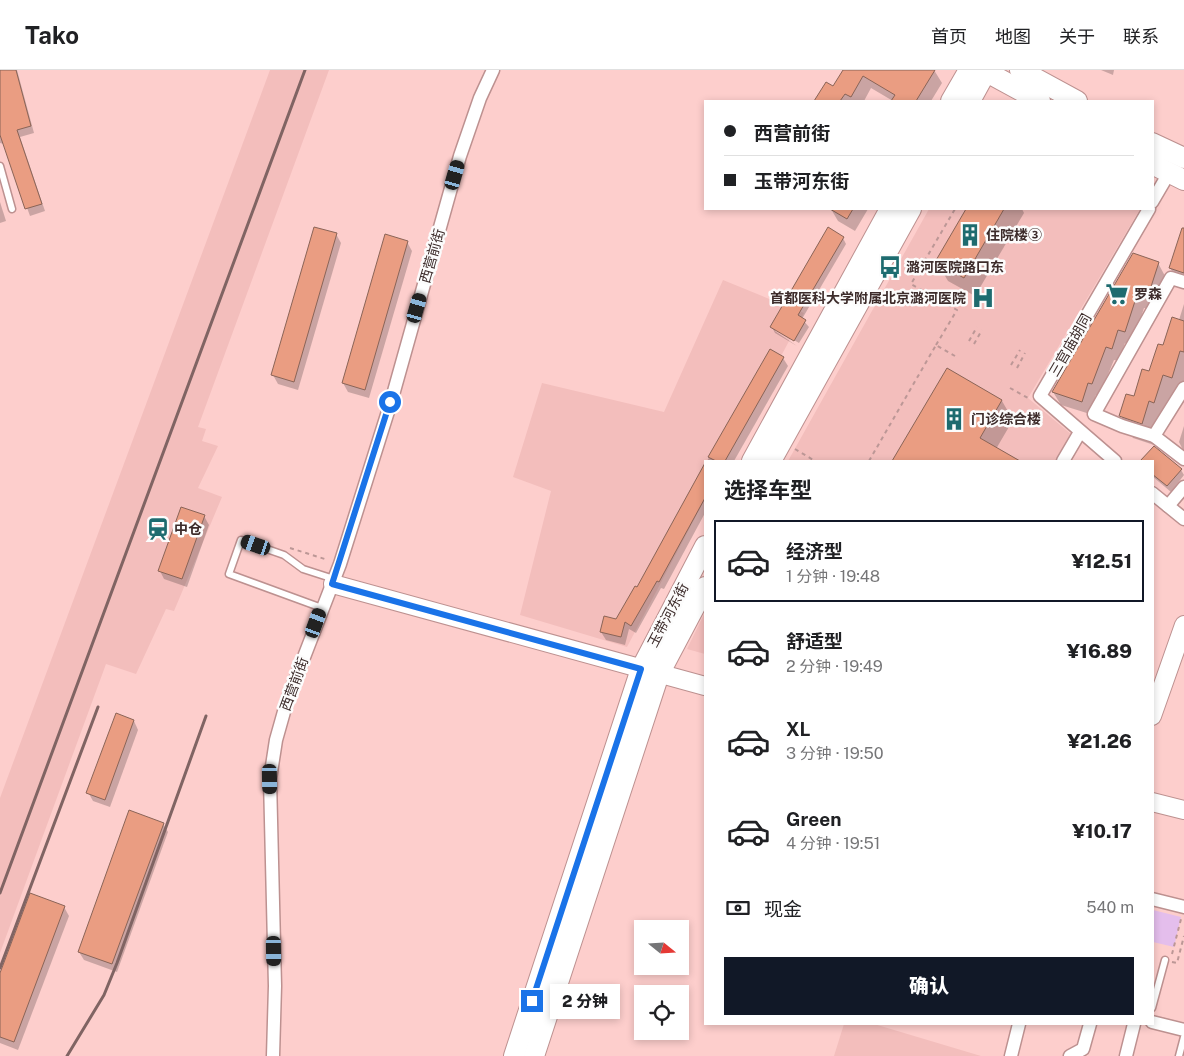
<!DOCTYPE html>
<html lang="zh">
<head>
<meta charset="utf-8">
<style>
	:root { --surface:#fff; --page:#f6f6f6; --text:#202124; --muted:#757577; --line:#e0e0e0; --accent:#111827 }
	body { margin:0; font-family:"Public Sans","Noto Sans SC",sans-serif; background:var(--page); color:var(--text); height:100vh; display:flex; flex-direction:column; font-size:19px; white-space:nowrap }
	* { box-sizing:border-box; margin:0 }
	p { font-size:16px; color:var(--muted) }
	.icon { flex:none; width:28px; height:28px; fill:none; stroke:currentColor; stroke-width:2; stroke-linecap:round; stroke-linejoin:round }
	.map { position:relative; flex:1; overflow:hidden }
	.sheet { position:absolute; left:704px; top:390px; width:450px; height:565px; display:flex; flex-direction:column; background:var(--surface); border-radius:0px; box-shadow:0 2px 8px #0003 }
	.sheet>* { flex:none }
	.guide { position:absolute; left:704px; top:30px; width:450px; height:110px; border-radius:0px; box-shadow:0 2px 8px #0003; display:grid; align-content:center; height:110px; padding:0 20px; background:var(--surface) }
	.needle { width:32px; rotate:108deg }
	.fabs { position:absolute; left:634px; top:850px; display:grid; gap:10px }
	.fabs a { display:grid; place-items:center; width:55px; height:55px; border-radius:0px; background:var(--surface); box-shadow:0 2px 8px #0003; font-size:25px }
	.end { position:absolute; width:22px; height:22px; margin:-11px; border:6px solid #1a73e8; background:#fff; box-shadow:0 0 0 2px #fff }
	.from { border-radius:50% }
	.bubble { position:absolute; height:35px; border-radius:0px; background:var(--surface); box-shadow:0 2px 8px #0003; font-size:16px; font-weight:800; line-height:35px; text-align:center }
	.car { position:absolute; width:15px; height:30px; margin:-15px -8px; border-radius:6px; box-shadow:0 0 4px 1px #0007; background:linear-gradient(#222 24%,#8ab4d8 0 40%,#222 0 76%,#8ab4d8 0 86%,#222 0) }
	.guide b { display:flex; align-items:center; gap:18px; height:48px; font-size:19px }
	.guide b+b { border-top:1px solid var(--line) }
	.guide i { width:12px; height:12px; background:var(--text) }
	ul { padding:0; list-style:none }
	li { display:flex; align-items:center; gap:15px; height:82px; margin:0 10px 8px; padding:0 10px; border:2px solid transparent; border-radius:0px }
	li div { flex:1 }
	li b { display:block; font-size:19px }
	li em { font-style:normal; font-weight:800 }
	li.active { border-color:var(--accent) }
	li>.icon { width:45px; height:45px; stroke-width:1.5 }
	h2 { padding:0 20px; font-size:22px; line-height:60px }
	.pay { display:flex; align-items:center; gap:12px; height:55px; padding:0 20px; font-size:19px }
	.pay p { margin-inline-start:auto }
	.action { display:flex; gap:10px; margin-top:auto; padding:10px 20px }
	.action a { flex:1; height:58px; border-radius:0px; background:var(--accent); color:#fff; font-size:20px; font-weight:800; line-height:58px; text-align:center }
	header { display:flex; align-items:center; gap:30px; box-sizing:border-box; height:70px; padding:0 25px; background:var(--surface); border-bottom:1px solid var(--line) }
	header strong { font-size:24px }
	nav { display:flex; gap:28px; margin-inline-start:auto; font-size:18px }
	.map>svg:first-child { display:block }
	.built { fill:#f3bebc }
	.green { fill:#e4beec }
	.shadow { fill:#0003 }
	.building { fill:#ea9d82; stroke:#8a6457 }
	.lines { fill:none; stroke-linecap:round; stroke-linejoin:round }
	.lane-casing { stroke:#bd9190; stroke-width:9 }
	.street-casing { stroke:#bd9190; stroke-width:15 }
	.secondary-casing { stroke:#bd9190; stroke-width:20 }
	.primary-casing { stroke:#bd9190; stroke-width:22 }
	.path { stroke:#bc9796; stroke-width:2; stroke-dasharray:4 4; stroke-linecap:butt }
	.lane { stroke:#fff; stroke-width:6 }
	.street { stroke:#fff; stroke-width:12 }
	.secondary { stroke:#fff; stroke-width:18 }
	.primary { stroke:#fff; stroke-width:20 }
	.rail { stroke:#806463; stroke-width:3 }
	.route { stroke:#1a73e8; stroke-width:6 }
	.labels { text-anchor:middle; stroke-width:5; stroke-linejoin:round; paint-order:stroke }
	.poi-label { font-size:14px; font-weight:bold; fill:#3d2c2b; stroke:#fcfcfc; text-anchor:start }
	.street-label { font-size:14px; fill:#3d2c2b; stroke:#fcfcfc }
</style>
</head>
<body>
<header>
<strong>Tako</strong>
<nav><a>首页</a><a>地图</a><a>关于</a><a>联系</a></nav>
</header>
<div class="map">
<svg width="1184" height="986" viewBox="0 0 1184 986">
	<rect width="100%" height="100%" fill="#fdcecc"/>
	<g class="built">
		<polygon points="270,0 329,0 198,357 206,359 202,371 218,376 198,418 222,427 174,541 166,539 136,604 106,594 0,883 0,728"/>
		<polygon points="929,139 1140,139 1028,328 1072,365 1057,391 788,391"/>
		<polygon points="723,210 804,243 725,391 705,391 705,429 627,577 520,545 551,421 513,407 542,313 664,342"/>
		<polygon points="705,542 705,584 687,579"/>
		<polygon points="844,954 874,954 981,986 834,986"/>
	</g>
	<polygon class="green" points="1153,840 1181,847 1174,877 1153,872"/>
	<g class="shadow">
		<polygon points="0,0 17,0 34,63 20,67 45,141 30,146 4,74 0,73"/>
		<polygon points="844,0 934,0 942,13 931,31 893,31 871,18 864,31 816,31 826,13 834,18"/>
		<polygon points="1101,0 1114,0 1113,5"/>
		<polygon points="0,132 6,151 0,153"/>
		<polygon points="831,139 868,139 855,161 838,151"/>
		<polygon points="968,139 1022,139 1024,143 975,226 948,211 937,192"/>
		<polygon points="336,164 341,173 298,320 278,314 273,305"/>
		<polygon points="1184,164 1184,220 1170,198"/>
		<polygon points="843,168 846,174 802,249 809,257 799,273 775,259 775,261 797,276 775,263 772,257"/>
		<polygon points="407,172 412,181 369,328 348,322 343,313"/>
		<polygon points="1158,193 1165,206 1154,241 1144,238 1132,275 1125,273 1119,291 1114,290 1099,326 1096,325 1090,344 1061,335 1053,322"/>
		<polygon points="1184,234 1184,329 1161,352 1154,375 1133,368 1121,346 1150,302 1179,250"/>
		<polygon points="771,281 783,288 788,296 734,391 707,391"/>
		<polygon points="948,299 1002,331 1013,350 996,379 1015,391 894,391"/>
		<polygon points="1184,356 1184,382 1179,372"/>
		<polygon points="1154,378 1181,400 1184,405 1171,422 1152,406 1152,391 1142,391"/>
		<polygon points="705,395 705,443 664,519 661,518 636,563 629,559 625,575 606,570 601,562 617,550 637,519"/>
		<polygon points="204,446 209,455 187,517 164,509 160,501"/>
		<polygon points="134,651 138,660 110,737 93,731 88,722"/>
		<polygon points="163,754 168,762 117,902 84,890 79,882"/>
		<polygon points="64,837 69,846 18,980 0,973 0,907"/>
	</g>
	<g class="building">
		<polygon points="0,0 16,0 31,56 17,60 42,134 25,139 0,65"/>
		<polygon points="843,0 935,0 916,31 891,31 895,25 863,6 851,27 845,24 840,31 814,31 826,12 833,16"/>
		<polygon points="830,139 853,139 847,149"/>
		<polygon points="966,139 1004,139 964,208 935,192"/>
		<polygon points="314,157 337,163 294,312 271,305"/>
		<polygon points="828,157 844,167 798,245 806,250 794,271 770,257"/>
		<polygon points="1182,158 1184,158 1184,203 1169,198"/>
		<polygon points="385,164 408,171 365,320 342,313"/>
		<polygon points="1133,183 1159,192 1147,229 1137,225 1125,262 1118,260 1112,279 1106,277 1092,314 1088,313 1082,332 1052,322"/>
		<polygon points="1172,247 1184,251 1184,282 1180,281 1172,308 1163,305 1154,333 1149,331 1142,354 1119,346 1126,324 1134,326 1142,299 1149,301 1158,274 1163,275"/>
		<polygon points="770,279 784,287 725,391 716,391 708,387"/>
		<polygon points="947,298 1002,330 980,368 1020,391 892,391"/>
		<polygon points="1154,376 1182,399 1167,416 1152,404 1152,391 1140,391"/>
		<polygon points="705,393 705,428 659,512 657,511 631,556 625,552 621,567 600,562 604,546 616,549 635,516 637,517"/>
		<polygon points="181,437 205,445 182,509 158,501"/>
		<polygon points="116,643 134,650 105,730 86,723"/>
		<polygon points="129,740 164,753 112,894 78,882"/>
		<polygon points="30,823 65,836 14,972 0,967 0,903"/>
	</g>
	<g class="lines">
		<defs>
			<g id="lane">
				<polyline points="0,96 12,139"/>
				<polyline points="322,538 229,504 241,470 284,485 303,499 334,509"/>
				<polyline points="1152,938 1165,890"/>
				<polyline points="1179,986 1184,967"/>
			</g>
			<g id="street">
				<polyline points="1152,132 1169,103"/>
				<polyline points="1184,212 1171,208 1094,344 1122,356 1154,366 1184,389"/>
				<polyline points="1154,366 1184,318"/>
				<polyline points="1063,391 1080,362"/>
				<polyline points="1115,391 1040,326 1149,139"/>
				<polyline points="1152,423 1184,449"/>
				<polyline points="1168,436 1184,417"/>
				<polyline points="1152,829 1184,837"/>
				<polyline points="1152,952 1184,960"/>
				<polyline points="273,986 275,916 270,709 276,670 287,631 340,494 391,332 460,86 480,28 493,0"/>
				<polyline points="1011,986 1019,954"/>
				<polyline points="1070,986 1083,979 1090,954"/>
				<polyline points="1126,986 1134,954"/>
			</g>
			<g id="secondary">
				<polyline points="333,514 705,616"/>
				<polyline points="1152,646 1184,555"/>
				<polyline points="1152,732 1184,740"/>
			</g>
			<g id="primary">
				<polyline points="983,0 1040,31"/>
				<polyline points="1020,0 1077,31"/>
				<polyline points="951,31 969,0"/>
				<polyline points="970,31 987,0"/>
				<polyline points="1152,73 1184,88"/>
				<polyline points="1152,94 1184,110"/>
				<polyline points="752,391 890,139"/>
				<polyline points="771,391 911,139"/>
				<polyline points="514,986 641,599 705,476"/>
				<polyline points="534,986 659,604 705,517"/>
			</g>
		</defs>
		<use href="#lane" class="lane-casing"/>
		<use href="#street" class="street-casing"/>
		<use href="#secondary" class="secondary-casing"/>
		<use href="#primary" class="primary-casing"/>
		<g class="path">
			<polyline points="969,271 977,257"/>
			<polyline points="974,274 982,260"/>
			<polyline points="936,275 957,240 911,214 955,139"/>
			<polyline points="1011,295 1020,280"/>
			<polyline points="1017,298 1025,283"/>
			<polyline points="1010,318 1028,328"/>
			<polyline points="795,379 815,391"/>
			<polyline points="869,391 936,275 955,286"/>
			<polyline points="290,478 328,490"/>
			<polyline points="1172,884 1181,849 1184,850"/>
			<polyline points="1172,892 1177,893 1184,866"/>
		</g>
		<use href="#lane" class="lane"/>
		<use href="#street" class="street"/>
		<use href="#secondary" class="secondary"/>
		<use href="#primary" class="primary"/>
		<g class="rail">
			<polyline points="0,823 305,0"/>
			<polyline points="0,898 98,637"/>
			<polyline points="67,986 104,925 117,893 206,646"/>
		</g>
	</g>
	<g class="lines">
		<polyline class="route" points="390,332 332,514 641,599 532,931"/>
	</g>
	<defs>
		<symbol id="building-bare" viewBox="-9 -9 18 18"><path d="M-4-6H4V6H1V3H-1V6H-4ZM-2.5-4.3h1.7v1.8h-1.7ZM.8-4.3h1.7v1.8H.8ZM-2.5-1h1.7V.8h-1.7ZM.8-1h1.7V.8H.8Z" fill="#1e6b6f" stroke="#fcfcfc" stroke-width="2.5" paint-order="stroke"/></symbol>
		<symbol id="bus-bare" viewBox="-9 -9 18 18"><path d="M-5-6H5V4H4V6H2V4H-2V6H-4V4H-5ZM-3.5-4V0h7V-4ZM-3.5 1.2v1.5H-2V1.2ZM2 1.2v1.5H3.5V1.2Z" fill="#1e6b6f" stroke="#fcfcfc" stroke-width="2.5" paint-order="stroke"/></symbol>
		<symbol id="supermarket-bare" viewBox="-9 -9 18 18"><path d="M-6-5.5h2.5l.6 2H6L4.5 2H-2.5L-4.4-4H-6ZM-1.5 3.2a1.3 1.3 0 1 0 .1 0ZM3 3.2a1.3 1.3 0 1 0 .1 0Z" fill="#1e6b6f" stroke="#fcfcfc" stroke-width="2.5" paint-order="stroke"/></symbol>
		<symbol id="hospital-bare" viewBox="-9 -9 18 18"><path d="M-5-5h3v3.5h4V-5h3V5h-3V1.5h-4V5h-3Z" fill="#1e6b6f" stroke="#fcfcfc" stroke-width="2.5" paint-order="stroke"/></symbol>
		<symbol id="station-bare" viewBox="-9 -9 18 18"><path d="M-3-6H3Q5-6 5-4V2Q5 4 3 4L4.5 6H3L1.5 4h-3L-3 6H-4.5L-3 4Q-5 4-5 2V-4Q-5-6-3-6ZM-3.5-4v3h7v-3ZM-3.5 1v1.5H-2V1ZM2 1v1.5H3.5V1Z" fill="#1e6b6f" stroke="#fcfcfc" stroke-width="2.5" paint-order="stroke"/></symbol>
	</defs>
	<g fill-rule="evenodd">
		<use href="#building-bare" x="954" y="149" width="32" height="32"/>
		<use href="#bus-bare" x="874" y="181" width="32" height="32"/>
		<use href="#supermarket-bare" x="1101" y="208" width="32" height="32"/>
		<use href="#hospital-bare" x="967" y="212" width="32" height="32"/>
		<use href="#building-bare" x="938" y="333" width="32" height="32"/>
		<use href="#station-bare" x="142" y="443" width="32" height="32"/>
	</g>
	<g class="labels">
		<g class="poi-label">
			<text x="986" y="170">住院楼③</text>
			<text x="906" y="202">潞河医院路口东</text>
			<text x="1134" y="229">罗森</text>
			<text x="966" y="233" text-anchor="end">首都医科大学附属北京潞河医院</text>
			<text x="971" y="354">门诊综合楼</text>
			<text x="174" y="464">中仓</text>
		</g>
		<g class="street-label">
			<text transform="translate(432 186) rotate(-74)" y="5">西营前街</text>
			<text transform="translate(1070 275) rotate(-60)" y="5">三官庙胡同</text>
			<text transform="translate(668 545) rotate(-62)" y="5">玉带河东街</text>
			<text transform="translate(294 614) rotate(-70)" y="5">西营前街</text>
		</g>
	</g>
</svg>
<div class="fabs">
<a><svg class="needle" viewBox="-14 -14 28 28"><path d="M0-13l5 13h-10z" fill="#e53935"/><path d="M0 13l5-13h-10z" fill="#757577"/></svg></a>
<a><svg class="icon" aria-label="locate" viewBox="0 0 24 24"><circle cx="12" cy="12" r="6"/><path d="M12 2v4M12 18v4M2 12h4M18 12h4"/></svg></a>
</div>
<i class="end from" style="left:390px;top:332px"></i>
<i class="end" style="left:532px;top:931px"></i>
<div class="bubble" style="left:550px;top:914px;width:70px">2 分钟</div>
<i class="car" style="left:455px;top:105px;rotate:16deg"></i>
<i class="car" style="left:417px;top:238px;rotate:16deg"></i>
<i class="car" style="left:256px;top:475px;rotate:289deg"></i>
<i class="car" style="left:316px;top:553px;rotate:20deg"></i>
<i class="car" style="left:270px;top:709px;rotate:179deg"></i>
<i class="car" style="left:274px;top:881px;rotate:179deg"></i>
<div class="guide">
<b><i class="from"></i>西营前街</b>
<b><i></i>玉带河东街</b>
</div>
<section class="sheet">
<h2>选择车型</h2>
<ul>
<li class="active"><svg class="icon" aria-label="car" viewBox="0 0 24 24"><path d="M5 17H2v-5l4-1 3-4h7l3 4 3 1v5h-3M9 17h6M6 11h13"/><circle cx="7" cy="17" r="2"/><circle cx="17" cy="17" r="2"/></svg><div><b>经济型</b><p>1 分钟 · 19:48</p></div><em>¥12.51</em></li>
<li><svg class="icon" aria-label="car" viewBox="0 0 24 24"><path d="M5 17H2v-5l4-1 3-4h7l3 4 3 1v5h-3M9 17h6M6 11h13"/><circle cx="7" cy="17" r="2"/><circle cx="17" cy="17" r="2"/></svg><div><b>舒适型</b><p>2 分钟 · 19:49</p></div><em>¥16.89</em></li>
<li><svg class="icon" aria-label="car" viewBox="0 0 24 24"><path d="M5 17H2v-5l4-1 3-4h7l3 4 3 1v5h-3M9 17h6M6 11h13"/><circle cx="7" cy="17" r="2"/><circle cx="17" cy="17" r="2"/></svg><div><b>XL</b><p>3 分钟 · 19:50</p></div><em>¥21.26</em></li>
<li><svg class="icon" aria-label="car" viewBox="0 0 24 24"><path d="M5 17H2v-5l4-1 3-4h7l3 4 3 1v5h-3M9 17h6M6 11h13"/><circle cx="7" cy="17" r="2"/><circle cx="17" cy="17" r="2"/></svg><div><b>Green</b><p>4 分钟 · 19:51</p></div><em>¥10.17</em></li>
</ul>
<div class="pay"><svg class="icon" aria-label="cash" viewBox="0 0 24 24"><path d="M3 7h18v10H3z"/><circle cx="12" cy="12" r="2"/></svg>现金<p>540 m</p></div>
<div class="action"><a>确认</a></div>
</section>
</div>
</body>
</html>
